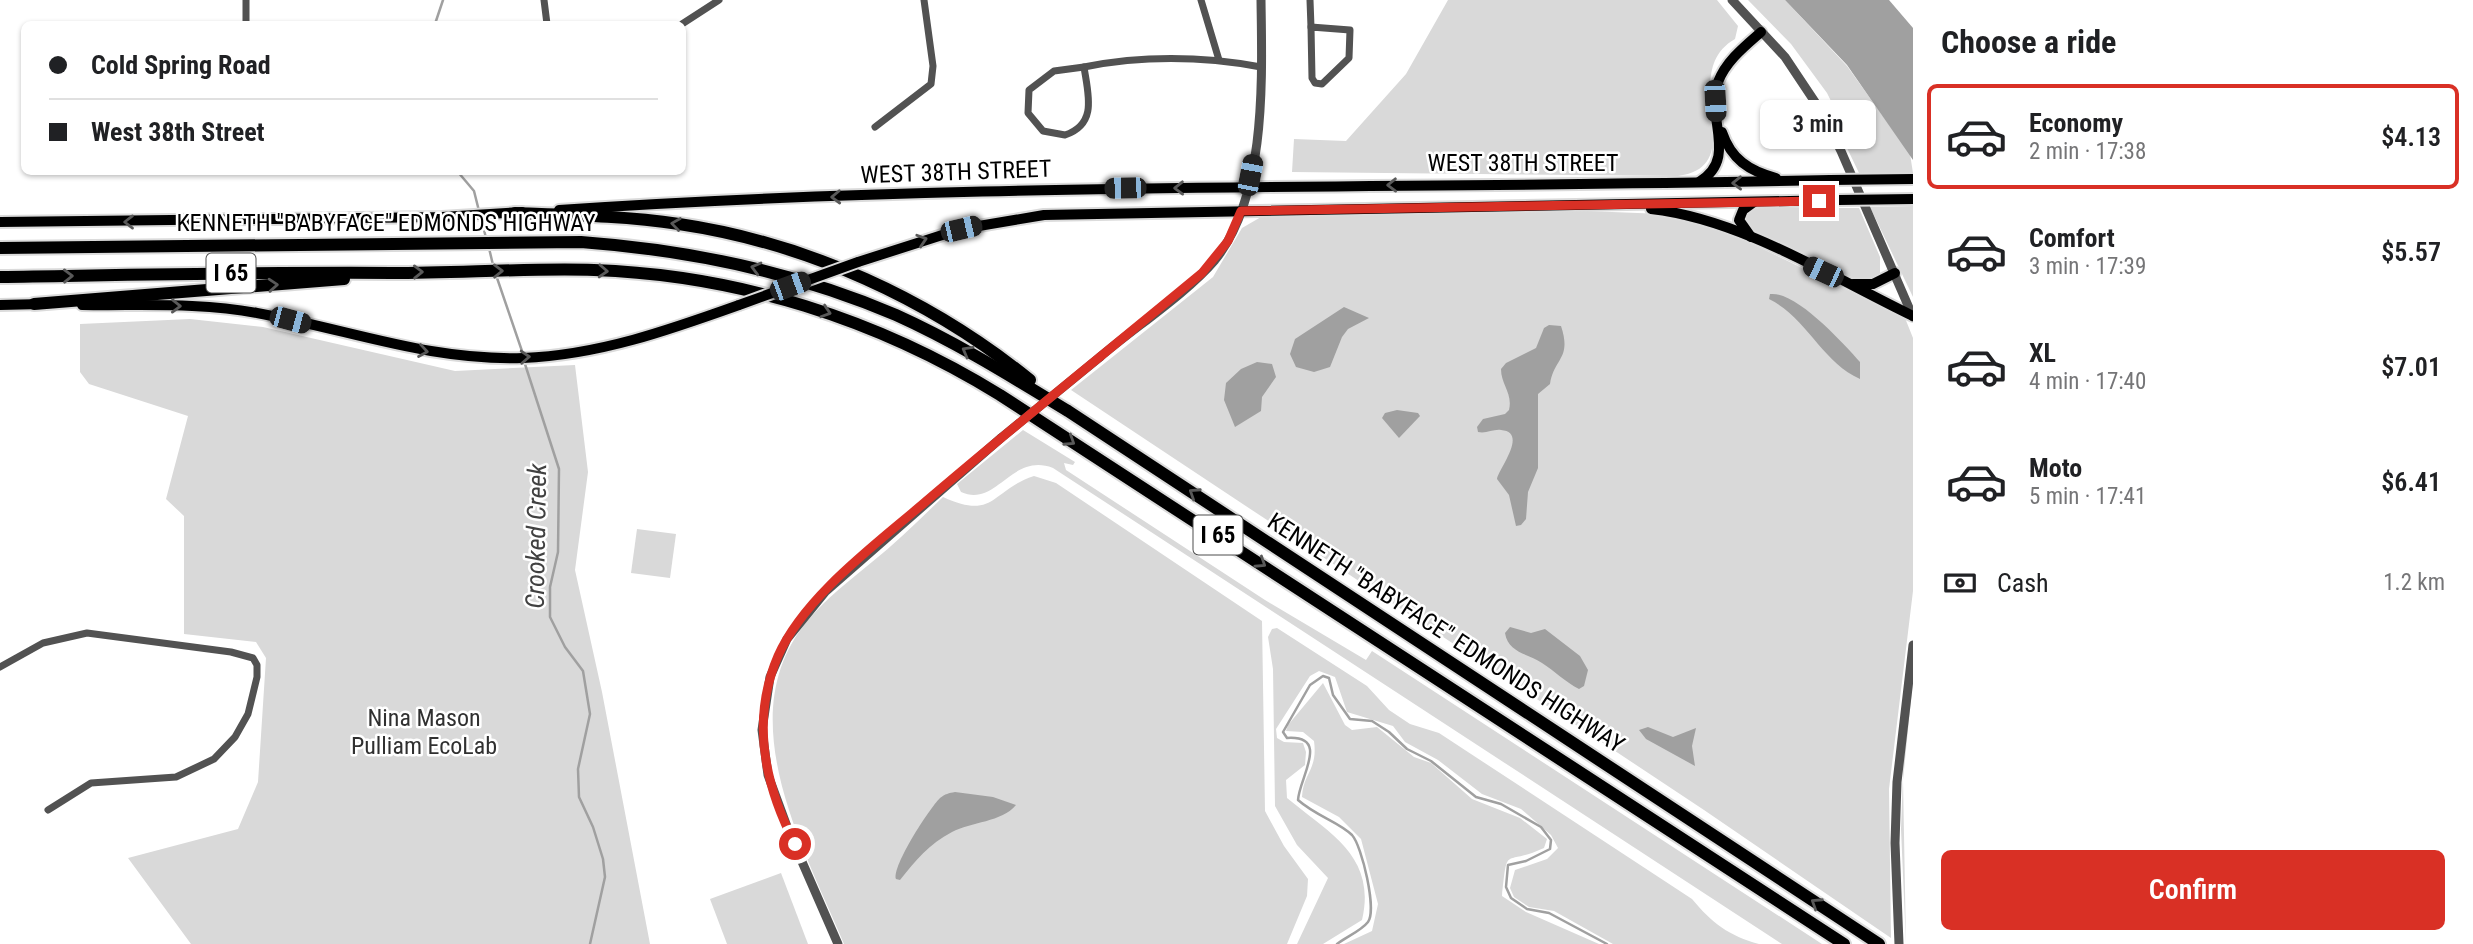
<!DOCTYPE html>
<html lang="en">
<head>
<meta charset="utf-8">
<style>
	:root { --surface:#fff; --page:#f2f2f2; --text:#202124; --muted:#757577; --line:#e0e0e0; --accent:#d93025 }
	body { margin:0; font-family:"Roboto Condensed",sans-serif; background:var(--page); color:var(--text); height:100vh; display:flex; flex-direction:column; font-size:26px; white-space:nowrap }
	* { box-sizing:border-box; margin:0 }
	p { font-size:23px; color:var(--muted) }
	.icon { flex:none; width:38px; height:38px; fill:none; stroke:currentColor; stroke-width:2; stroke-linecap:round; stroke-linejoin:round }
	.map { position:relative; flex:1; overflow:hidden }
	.side { display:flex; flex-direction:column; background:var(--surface); width:560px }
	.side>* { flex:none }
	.hud { position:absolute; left:21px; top:21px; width:665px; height:154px; border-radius:10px; box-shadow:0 2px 5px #0004; display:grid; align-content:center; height:154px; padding:0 28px; background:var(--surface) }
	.end { position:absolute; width:32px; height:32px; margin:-16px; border:9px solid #d93025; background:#fff; box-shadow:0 0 0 4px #fff }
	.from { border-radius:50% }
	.bubble { position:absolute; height:49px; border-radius:10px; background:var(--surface); box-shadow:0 2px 5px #0004; font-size:23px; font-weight:600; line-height:49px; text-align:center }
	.car { position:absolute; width:21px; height:42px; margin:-21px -10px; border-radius:9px; box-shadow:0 0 5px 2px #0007; background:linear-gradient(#222 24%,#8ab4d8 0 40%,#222 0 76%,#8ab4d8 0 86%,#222 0) }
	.hud b { display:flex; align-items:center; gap:24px; height:66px; font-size:26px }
	.hud b+b { border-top:2px solid var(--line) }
	.hud i { width:18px; height:18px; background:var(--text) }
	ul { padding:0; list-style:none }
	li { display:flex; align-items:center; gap:21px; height:105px; margin:0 14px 10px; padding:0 14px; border:4px solid transparent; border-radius:10px }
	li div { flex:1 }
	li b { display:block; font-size:26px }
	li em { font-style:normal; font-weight:600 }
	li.active { border-color:var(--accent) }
	li>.icon { width:63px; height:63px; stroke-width:1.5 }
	h2 { padding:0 28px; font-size:32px; line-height:84px }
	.pay { display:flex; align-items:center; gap:18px; height:77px; padding:0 28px; font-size:26px }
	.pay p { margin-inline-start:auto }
	.cta { display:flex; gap:14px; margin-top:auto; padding:14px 28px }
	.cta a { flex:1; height:80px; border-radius:10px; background:var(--accent); color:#fff; font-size:28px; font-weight:600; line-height:80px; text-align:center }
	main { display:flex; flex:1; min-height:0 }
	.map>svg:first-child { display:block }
	.green { fill:#d9d9d9 }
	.water { fill:#a0a0a0 }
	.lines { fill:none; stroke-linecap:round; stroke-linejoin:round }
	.stream { stroke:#a0a0a0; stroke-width:2.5 }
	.primary-casing { stroke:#dbdbdb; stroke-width:14 }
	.motorway-casing { stroke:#dbdbdb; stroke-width:16 }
	.minor { stroke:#525252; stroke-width:7 }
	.tertiary { stroke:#525252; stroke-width:9 }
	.primary { stroke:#000; stroke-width:10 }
	.motorway { stroke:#000; stroke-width:12 }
	.primary-bridge-casing { stroke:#dbdbdb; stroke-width:14; stroke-linecap:butt }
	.tertiary-bridge { stroke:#525252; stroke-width:9 }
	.primary-bridge { stroke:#000; stroke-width:10 }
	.oneway { stroke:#595959 }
	.route { stroke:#d93025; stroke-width:9 }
	.labels { text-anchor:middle; stroke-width:5; stroke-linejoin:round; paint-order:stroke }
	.shield { fill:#fff; stroke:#4c4c4c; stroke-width:2 }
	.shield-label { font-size:23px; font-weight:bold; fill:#000 }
	.street-label { font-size:24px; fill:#000; stroke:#fff }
	.park-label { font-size:24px; fill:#303030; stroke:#fff }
	.water-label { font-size:26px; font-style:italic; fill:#414141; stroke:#fff }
</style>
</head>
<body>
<main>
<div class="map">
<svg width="1913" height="944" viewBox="0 0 1913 944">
	<rect width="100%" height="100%" fill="#fff"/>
	<g class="green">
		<path d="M 1448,0 L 1717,0 L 1738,26 L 1735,39 C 1675,73 1753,166 1678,176 L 1292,172 L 1294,139 L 1346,141 L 1406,74 Z"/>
		<polygon points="1748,0 1785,0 1847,66 1910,154 1913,173 1859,173 1837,127 1834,107 1827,93 1791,44"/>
		<polygon points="1913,206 1913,297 1870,207"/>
		<path d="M 1759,208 L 1859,208 L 1880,257 L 1880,273 C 1862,296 1772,242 1749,231 L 1745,217 L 1753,209 Z"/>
		<polygon points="1561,210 1663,214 1724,230 1905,318 1913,338 1913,591 1889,789 1891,938 1704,810 1071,390 1213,277 1242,228 1261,217"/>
		<polygon points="190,319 263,327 455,371 575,365 588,472 575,570 602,692 650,944 191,944 128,858 238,829 258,782 266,658 256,642 184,634 184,516 166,499 188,416 89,384 80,372 80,324"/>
		<path d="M 1023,430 L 1075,462 L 1073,465 L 1064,463 L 1066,470 L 1265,600 L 1366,660 L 1372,651 L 1822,944 L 1782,944 L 1053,468 C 1011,452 997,508 961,492 L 957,484 Z"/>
		<path d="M 1034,476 L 1056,483 L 1262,621 L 1265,811 L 1284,846 L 1308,879 L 1307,896 L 1287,944 L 844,944 C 804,848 727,714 809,619 C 828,597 850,580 872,562 C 897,542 920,519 943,497 C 995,521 991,490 1034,476 Z"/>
		<polygon points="637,529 676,534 670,578 631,573"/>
		<path d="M 1277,628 L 1367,686 L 1389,710 L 1410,724 L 1439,733 L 1692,899 C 1712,923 1729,936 1759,944 L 1613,944 L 1554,911 L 1529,907 L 1514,897 L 1510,888 L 1515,870 L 1547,859 L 1558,848 L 1551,835 L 1521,809 L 1482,794 L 1438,760 L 1405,742 L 1393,726 L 1347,712 L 1335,677 L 1319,671 L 1310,676 L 1276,729 L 1277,738 L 1284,742 L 1303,743 L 1306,752 L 1305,765 L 1286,780 L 1287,798 C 1329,833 1377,856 1362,920 L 1323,944 L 1297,944 L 1328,878 L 1297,845 L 1275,806 L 1273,669 L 1268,637 L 1272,629 Z"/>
		<polygon points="1913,680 1903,780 1906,944 1901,829 1904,748"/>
		<path d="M 1323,683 L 1345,725 L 1352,730 L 1377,727 L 1414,757 L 1431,763 L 1472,799 L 1520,818 L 1547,839 L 1544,848 C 1503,867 1508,843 1502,896 L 1526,912 L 1599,944 L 1344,944 L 1372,931 L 1378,904 L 1361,839 L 1339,817 L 1302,797 C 1303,773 1318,770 1314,741 L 1303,732 L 1286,731 L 1288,725 Z"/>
		<polygon points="781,873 808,944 727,944 710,899"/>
	</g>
	<g class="water">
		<polygon points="1785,0 1889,0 1913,28 1913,160 1847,65"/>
		<path d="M 1770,294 C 1796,291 1843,343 1860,362 L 1860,379 C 1822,362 1807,318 1769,299 Z"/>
		<polygon points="1344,307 1369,318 1348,329 1342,337 1330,367 1314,372 1296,367 1290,354 1295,339"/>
		<path d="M 1549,325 L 1561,326 C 1572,359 1554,358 1550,384 L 1538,394 L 1538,468 L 1528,492 L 1526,519 L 1521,525 L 1516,526 L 1509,495 L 1497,479 C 1498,470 1529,432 1501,430 C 1493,429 1486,434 1478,432 L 1477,427 L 1483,419 L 1505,414 L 1509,410 C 1513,393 1501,385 1501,369 L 1506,363 L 1536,348 L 1544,328 Z"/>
		<polygon points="1257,362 1272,364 1276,377 1262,397 1261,411 1235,427 1224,400 1226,383 1241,369"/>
		<polygon points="1397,410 1418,413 1420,416 1399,438 1382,418 1385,413"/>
		<path d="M 1510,627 L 1531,633 L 1545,629 L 1580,656 L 1588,670 L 1584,686 L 1579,689 C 1565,682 1555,671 1542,663 C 1529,654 1508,653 1505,633 Z"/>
		<polygon points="1648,727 1673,737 1696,728 1692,746 1695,766 1646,739 1639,730"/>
		<path d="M 955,792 L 993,797 L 1016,805 C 1002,822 971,822 952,832 C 929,844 916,860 900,880 L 896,879 C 892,866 929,809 940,798 C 945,794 949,793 955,792 Z"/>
	</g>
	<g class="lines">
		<g class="stream">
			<polyline points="435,24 443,0"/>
			<polyline points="458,172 474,191 479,211"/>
			<polyline points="481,218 486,238"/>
			<polyline points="489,248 493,265"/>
			<polyline points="496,275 523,354"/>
			<polyline points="524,361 559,469 558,552 550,587 550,617 565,647 583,671 590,714 578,769 579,797 593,827 603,859 605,877 590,944"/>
			<path d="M 1337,944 C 1346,937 1361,931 1368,922 C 1377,910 1362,846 1352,835 C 1339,822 1316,816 1298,800 C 1299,778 1331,735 1287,738 L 1283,732 L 1310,685 L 1323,676 L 1329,678 L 1333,695 L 1350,719 L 1372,721 L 1389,732 L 1407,749 L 1431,761 L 1476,797 L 1501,804 L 1541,827 L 1551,840 L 1550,849 L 1526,861 L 1508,865 L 1506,887 L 1511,898 L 1527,909 L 1549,913 L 1607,944"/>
		</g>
		<defs>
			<g id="primary">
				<path d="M 1722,132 C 1731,159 1749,171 1776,178"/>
				<path d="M 1699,182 C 1739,158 1705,118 1718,82 C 1726,61 1745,46 1761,32"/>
				<path d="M 1651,209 C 1741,219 1832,277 1913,316"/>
				<path d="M 559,210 C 982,181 1406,190 1830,180"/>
				<polyline points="0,222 442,217 522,212"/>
				<polyline points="1751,237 1739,220 1743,210 1754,202"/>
				<polyline points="858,262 961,229 1044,215 1838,200"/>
				<polyline points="1853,284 1873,284 1895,273"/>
				<polyline points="0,305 42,304"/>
				<path d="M 82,305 C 141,306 200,302 257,313 C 348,329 428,361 523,358 C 599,355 669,330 739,305"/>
			</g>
			<g id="motorway">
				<path d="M 515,213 C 570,215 625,216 679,224 C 807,243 930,299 1030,380"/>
				<path d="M 0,248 L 581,242 C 690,250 796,272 896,315 C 956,342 1012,377 1068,411 L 1879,944"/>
				<path d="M 0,277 C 131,275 262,272 392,273 C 460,273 527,268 594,270 C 738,275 877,319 1000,395 L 1844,944"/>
				<polyline points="34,304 344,279"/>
			</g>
		</defs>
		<use href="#primary" class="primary-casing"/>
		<use href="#motorway" class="motorway-casing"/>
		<g class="minor">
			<polyline points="246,0 246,24"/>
			<polyline points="544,0 547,24"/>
			<polyline points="1201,0 1219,60"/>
			<polyline points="1310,0 1311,27"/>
			<polyline points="682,24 719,0"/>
			<polygon points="1311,27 1350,30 1349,58 1322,84 1315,83 1312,78"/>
			<path d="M 1084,67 C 1088,94 1098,124 1065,135 L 1043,131 L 1028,113 L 1029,90 L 1054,71 Z"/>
			<path d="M 1084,67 C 1145,55 1201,56 1261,67"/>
			<polyline points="875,127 931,84 933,66 924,0"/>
			<polyline points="0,667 43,643 87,633 231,652 253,658 257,665 257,677 248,714 235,737 214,759 176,777 91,783 48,810"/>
		</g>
		<g class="tertiary">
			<polyline points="1732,0 1785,57 1821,111 1841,151 1913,317"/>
			<path d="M 1100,357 C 1135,327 1186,294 1215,260 C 1267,196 1262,78 1261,0"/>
			<polyline points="838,944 789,832 768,775 762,730 770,677 787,639 826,591 1001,438"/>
			<polyline points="1899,944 1895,843 1897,782 1913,645"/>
		</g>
		<use href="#primary" class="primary"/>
		<use href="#motorway" class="motorway"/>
		<defs>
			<g id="primary-bridge">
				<polyline points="1830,180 1913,179"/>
				<polyline points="1838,200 1913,199"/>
				<polyline points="739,305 858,262"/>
			</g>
		</defs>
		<use href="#primary-bridge" class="primary-bridge-casing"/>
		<polyline class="tertiary-bridge" points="1001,438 1100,357"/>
		<use href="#primary-bridge" class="primary-bridge"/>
	</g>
	<defs><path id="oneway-chevron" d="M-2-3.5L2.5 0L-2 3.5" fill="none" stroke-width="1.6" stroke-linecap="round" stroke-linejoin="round" transform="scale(1.75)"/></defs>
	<g class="oneway">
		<use href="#oneway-chevron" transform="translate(1737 183) rotate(179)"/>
		<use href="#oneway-chevron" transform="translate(1392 185) rotate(179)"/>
		<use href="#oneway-chevron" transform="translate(1179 188) rotate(179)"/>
		<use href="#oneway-chevron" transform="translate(836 197) rotate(178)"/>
		<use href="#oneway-chevron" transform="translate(129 222) rotate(180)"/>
		<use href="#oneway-chevron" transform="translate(676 224) rotate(-172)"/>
		<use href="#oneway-chevron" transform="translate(922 240) rotate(-18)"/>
		<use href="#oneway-chevron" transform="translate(756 268) rotate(-165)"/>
		<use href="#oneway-chevron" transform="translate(498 271) rotate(-1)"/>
		<use href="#oneway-chevron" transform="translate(603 271) rotate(3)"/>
		<use href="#oneway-chevron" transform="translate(418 272) rotate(-1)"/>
		<use href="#oneway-chevron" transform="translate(68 276) rotate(-1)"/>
		<use href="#oneway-chevron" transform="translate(273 285) rotate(-4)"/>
		<use href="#oneway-chevron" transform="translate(176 306) rotate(1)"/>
		<use href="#oneway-chevron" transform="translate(826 312) rotate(18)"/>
		<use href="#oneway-chevron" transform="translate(423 351) rotate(9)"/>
		<use href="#oneway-chevron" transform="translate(967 351) rotate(-151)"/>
		<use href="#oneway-chevron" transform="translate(525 357) rotate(-3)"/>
		<use href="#oneway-chevron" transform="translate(1070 441) rotate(33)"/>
		<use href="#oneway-chevron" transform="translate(1194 493) rotate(-147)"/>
		<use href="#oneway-chevron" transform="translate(1261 563) rotate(33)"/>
		<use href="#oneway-chevron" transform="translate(1816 903) rotate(-147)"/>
	</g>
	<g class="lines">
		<path class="route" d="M 795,844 C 764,784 751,719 778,656 C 804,597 875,545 924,503 C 1015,425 1109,350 1202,273 L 1228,241 L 1241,211 L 1819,201"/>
	</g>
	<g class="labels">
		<g class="shield">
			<rect x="206.5" y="253.5" width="49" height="39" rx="5"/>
			<rect x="1193.5" y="515.5" width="49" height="39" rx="5"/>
		</g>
		<g class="shield-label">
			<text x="231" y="281">I 65</text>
			<text x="1218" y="543">I 65</text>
		</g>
		<g class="street-label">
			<text x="1523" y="171">WEST 38TH STREET</text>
			<text transform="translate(956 172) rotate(-2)" y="8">WEST 38TH STREET</text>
			<text x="386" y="231">KENNETH "BABYFACE" EDMONDS HIGHWAY</text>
			<text transform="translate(1446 633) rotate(33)" y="8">KENNETH "BABYFACE" EDMONDS HIGHWAY</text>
		</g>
		<g class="park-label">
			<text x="424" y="726">Nina Mason<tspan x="424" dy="28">Pulliam EcoLab</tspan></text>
		</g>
		<g class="water-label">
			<text transform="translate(536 536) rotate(-89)" y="9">Crooked Creek</text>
		</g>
	</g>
</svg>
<i class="end from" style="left:795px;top:844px"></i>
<i class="end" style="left:1819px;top:201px"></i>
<div class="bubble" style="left:1760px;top:100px;width:116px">3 min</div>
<i class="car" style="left:1715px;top:101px;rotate:177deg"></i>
<i class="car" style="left:1250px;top:175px;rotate:11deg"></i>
<i class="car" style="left:1125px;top:188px;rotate:269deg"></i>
<i class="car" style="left:961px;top:229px;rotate:77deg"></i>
<i class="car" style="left:1823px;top:272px;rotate:295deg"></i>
<i class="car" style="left:790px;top:286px;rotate:70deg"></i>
<i class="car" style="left:290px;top:320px;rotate:105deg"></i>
<div class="hud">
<b><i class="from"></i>Cold Spring Road</b>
<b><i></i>West 38th Street</b>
</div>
</div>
<section class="side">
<h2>Choose a ride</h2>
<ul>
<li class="active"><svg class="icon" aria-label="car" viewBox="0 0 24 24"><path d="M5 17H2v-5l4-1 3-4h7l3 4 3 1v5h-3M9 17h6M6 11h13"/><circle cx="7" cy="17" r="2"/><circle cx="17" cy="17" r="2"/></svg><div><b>Economy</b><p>2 min · 17:38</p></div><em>$4.13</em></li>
<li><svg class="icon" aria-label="car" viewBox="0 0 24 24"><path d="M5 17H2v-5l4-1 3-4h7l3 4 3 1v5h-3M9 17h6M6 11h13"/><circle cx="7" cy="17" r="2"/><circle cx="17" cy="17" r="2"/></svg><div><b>Comfort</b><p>3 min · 17:39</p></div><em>$5.57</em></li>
<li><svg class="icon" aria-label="car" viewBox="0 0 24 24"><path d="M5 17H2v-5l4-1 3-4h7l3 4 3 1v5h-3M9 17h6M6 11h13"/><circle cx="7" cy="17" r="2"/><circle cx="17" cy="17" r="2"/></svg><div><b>XL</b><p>4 min · 17:40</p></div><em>$7.01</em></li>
<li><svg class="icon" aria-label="car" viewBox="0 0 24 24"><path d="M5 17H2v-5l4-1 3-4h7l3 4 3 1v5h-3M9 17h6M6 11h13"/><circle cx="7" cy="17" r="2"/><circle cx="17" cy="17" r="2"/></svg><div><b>Moto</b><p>5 min · 17:41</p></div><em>$6.41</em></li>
</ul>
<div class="pay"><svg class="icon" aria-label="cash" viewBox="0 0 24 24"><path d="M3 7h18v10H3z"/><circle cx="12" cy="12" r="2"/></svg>Cash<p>1.2 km</p></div>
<div class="cta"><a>Confirm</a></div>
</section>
</main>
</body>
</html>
